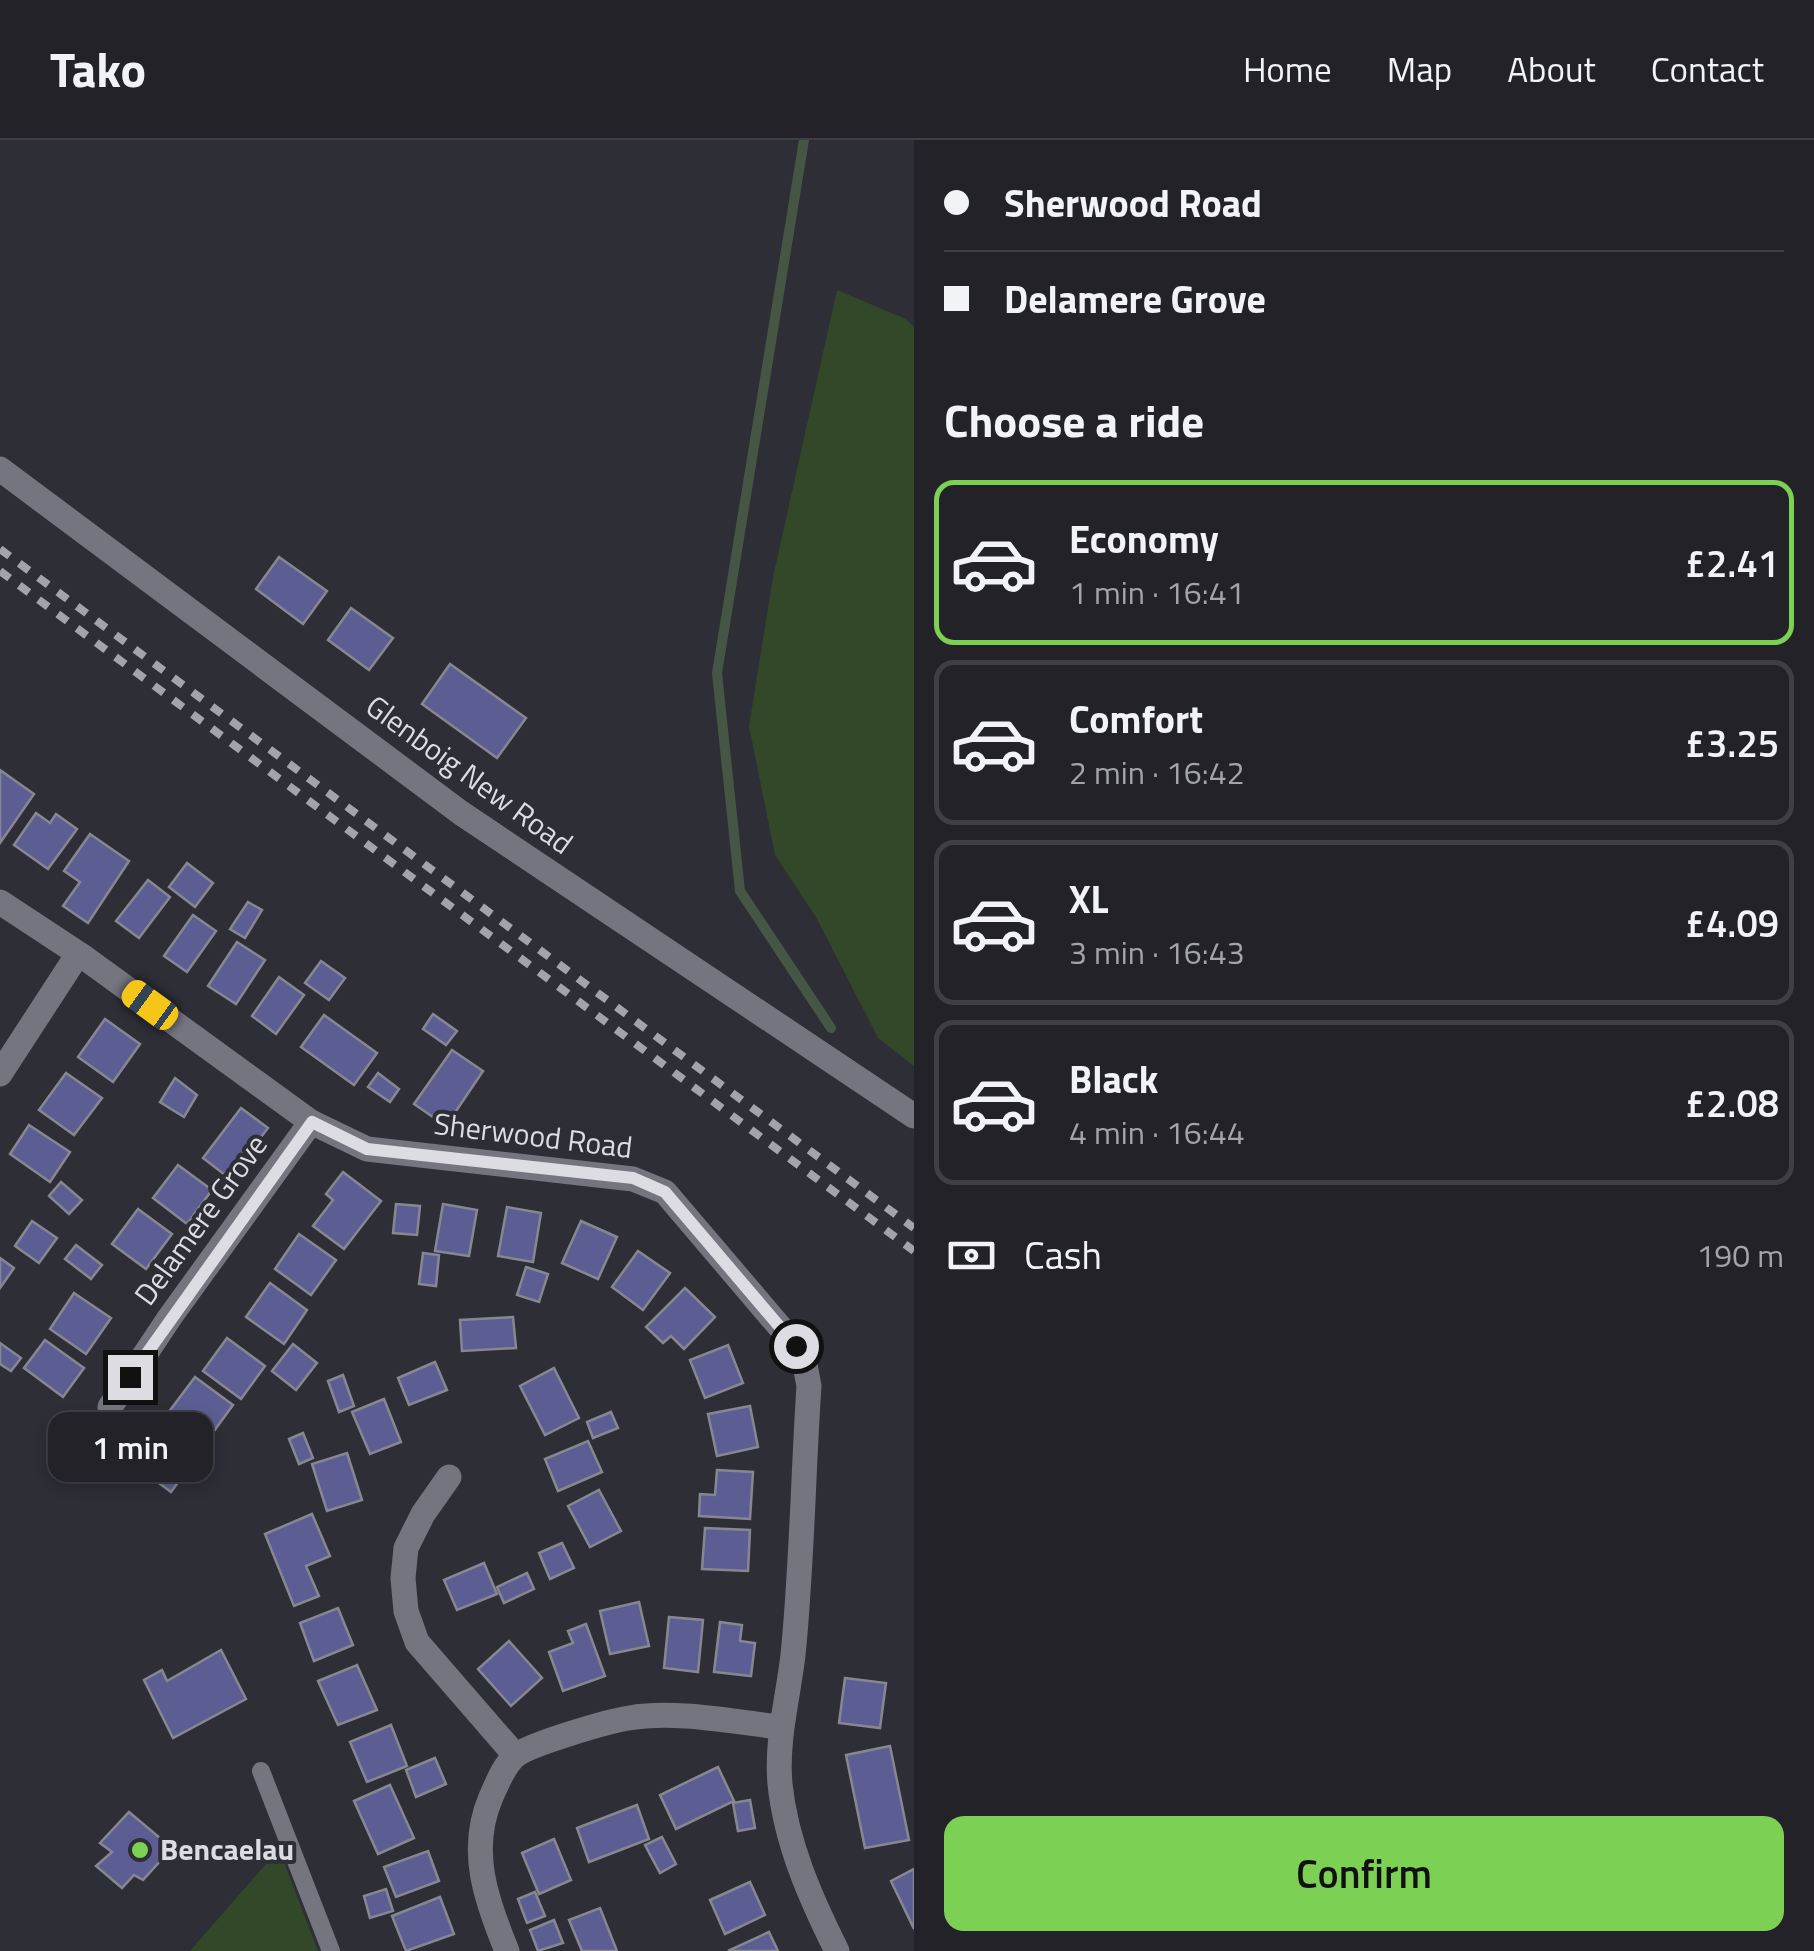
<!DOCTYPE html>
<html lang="en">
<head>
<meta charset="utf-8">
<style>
	:root { --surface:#222228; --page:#2e2f34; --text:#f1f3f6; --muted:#a2a4a8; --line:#3f3f45; --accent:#7cd155 }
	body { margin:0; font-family:"Titillium Web",sans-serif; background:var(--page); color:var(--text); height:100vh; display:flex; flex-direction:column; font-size:38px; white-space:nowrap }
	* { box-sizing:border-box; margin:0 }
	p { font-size:32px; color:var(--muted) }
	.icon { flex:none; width:55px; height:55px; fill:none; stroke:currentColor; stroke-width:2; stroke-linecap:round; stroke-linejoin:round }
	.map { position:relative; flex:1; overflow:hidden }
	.side { display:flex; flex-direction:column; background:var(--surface); width:900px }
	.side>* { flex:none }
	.top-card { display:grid; align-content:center; height:220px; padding:0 30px; background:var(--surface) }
	.end { position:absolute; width:45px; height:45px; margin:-22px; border:12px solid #dcdce2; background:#111; box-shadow:0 0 0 5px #111 }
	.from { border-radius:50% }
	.bubble { position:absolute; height:70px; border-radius:20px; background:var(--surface); box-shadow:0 5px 15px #0003,0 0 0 2px var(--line); font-size:32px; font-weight:600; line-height:70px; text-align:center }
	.car { position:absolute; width:30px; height:60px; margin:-30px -15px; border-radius:12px; box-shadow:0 0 8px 2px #0007; background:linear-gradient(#f5c518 24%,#345 0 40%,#f5c518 0 76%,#345 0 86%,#f5c518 0) }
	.top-card b { display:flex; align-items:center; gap:35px; height:95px; font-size:38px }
	.top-card b+b { border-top:2px solid var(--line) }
	.top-card i { width:25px; height:25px; background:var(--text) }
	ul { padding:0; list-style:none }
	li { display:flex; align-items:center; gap:30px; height:165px; margin:0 20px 15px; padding:0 10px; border:5px solid var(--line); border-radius:20px }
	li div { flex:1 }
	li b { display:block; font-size:38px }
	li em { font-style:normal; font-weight:600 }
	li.on { border-color:var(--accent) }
	li>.icon { width:90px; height:90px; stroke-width:1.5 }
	h2 { padding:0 30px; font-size:45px; line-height:120px }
	.pay { display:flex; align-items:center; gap:25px; height:110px; padding:0 30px; font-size:38px }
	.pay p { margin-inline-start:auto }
	.action { display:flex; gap:20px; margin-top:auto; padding:20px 30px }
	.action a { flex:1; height:115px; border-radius:20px; background:var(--accent); color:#111; font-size:40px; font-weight:600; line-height:115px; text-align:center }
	header { display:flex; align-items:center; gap:60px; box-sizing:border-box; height:140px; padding:0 50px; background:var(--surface); border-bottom:2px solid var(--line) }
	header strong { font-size:48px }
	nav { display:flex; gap:55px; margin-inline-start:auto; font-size:35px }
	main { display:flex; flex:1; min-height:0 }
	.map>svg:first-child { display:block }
	.green { fill:#324829 }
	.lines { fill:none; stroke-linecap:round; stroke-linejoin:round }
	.stream { stroke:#465644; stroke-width:10 }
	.building { fill:#5c5e93; stroke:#868790; stroke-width:2.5 }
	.service { stroke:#74757e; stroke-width:18 }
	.minor { stroke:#74757e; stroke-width:25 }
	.tertiary { stroke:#74757e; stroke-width:25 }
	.rail { stroke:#a3a4aa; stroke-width:8; stroke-dasharray:12 12; stroke-linecap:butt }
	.route { stroke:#dcdce2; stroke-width:12 }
	.poi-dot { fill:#7cd155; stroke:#2d2e36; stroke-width:4 }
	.labels { text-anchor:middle; stroke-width:8; stroke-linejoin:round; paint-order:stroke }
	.street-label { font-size:30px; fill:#dcdce2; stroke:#2d2e36 }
	.poi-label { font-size:30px; font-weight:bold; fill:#dcdce2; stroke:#2d2e36; text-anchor:start }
</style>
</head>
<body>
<header>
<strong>Tako</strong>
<nav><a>Home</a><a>Map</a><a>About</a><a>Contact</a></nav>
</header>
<main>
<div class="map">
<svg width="914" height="1811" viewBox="0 0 914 1811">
	<rect width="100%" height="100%" fill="#2d2e36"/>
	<g class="green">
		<polygon points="837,150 906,179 914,187 914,926 878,898 816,777 775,715 749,586 773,437"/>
		<polygon points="279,1709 318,1811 190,1811"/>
	</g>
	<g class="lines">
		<polyline class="stream" points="804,0 717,533 740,751 831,888"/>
	</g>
	<g class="building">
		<polygon points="279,417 327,451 303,484 256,449"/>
		<polygon points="351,468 393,498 369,530 328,500"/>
		<polygon points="450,524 526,578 497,618 422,564"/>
		<polygon points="0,630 34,654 0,703"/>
		<polygon points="36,673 50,683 56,674 77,689 48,729 14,705"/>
		<polygon points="90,694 129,721 88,783 63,766 80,742 64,731"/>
		<polygon points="187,723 213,743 195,767 169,747"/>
		<polygon points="148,740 170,757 139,798 116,781"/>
		<polygon points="248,762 262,770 245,798 230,789"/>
		<polygon points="193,775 216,791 187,832 164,816"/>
		<polygon points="237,802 265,820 236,864 208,846"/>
		<polygon points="321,821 345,838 329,860 305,843"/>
		<polygon points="279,837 304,855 276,894 252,876"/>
		<polygon points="433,874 457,891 446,905 423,889"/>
		<polygon points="324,875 377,913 354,945 301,907"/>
		<polygon points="105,879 140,904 113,942 78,917"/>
		<polygon points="452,910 483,931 446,986 414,964"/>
		<polygon points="66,933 102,958 74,995 39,970"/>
		<polygon points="378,933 399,949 390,962 368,947"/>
		<polygon points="175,938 197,955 184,977 160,962"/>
		<polygon points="241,968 268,988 229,1038 203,1018"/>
		<polygon points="29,985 70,1012 50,1042 10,1014"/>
		<polygon points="178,1025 212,1050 187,1084 153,1058"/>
		<polygon points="343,1032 381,1061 344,1109 313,1086 333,1060 326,1054"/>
		<polygon points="61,1042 82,1060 69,1074 49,1056"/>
		<polygon points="396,1064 420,1066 417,1095 393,1093"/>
		<polygon points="443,1064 477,1070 469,1116 435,1111"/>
		<polygon points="507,1067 541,1073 533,1122 498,1116"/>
		<polygon points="138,1069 172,1094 146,1129 112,1104"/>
		<polygon points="32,1081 57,1098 39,1123 15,1106"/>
		<polygon points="581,1081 617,1097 598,1139 562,1123"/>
		<polygon points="299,1094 336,1120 311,1155 275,1129"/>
		<polygon points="76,1105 102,1125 91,1139 65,1119"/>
		<polygon points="638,1111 670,1133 643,1170 612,1147"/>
		<polygon points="423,1113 439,1115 436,1146 419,1144"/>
		<polygon points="0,1118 14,1128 0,1148"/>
		<polygon points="526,1127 548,1134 539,1162 517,1155"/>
		<polygon points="270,1143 307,1170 284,1204 246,1177"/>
		<polygon points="685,1148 715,1177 684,1209 671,1196 663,1203 646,1187"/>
		<polygon points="74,1153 111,1178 86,1214 50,1189"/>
		<polygon points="513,1177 516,1208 462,1211 460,1180"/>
		<polygon points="227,1198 265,1226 241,1259 203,1231"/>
		<polygon points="45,1200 84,1228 63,1257 24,1228"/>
		<polygon points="0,1203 21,1218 11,1231 0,1224"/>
		<polygon points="293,1204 317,1223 296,1250 272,1231"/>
		<polygon points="728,1205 743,1243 705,1258 690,1220"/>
		<polygon points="435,1222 447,1250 409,1265 398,1238"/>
		<polygon points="554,1228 579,1278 545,1295 520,1246"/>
		<polygon points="343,1235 354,1266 339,1272 328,1241"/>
		<polygon points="195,1237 233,1265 206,1302 168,1273"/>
		<polygon points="384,1259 401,1302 370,1314 352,1272"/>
		<polygon points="750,1266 758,1307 717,1316 708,1274"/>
		<polygon points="611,1272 618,1288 593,1298 587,1282"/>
		<polygon points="163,1283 202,1310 171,1352 133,1324"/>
		<polygon points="303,1293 313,1318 299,1324 289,1299"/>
		<polygon points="588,1301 602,1332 558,1351 545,1319"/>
		<polygon points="347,1313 362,1360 327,1371 312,1324"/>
		<polygon points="717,1330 753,1332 750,1379 699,1376 700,1354 715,1355"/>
		<polygon points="599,1350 621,1391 590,1407 568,1366"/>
		<polygon points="312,1374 330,1416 306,1426 319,1456 294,1466 265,1394"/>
		<polygon points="705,1388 750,1390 748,1431 702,1429"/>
		<polygon points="562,1403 574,1428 550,1439 539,1413"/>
		<polygon points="484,1423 497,1454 457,1470 444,1440"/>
		<polygon points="527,1433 534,1449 504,1463 497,1447"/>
		<polygon points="639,1462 649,1506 610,1514 600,1471"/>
		<polygon points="338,1468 353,1505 314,1521 300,1483"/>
		<polygon points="669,1477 703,1480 698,1532 664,1528"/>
		<polygon points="720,1482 742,1485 740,1501 755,1503 751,1536 714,1532"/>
		<polygon points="586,1484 605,1536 563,1551 549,1512 573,1503 568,1491"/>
		<polygon points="509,1501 542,1538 511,1566 478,1529"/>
		<polygon points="221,1510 246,1559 173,1598 144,1540 162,1530 167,1541"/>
		<polygon points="357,1525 377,1570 338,1585 318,1541"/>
		<polygon points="845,1538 886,1543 880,1588 839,1583"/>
		<polygon points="391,1585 407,1626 367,1642 350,1602"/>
		<polygon points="890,1606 909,1700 865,1708 846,1615"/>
		<polygon points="435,1618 446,1644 416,1657 406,1630"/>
		<polygon points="718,1627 734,1661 676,1689 660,1655"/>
		<polygon points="390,1645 414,1698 378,1714 354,1661"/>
		<polygon points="750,1660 755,1688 738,1691 733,1663"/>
		<polygon points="637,1665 649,1699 589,1722 577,1688"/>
		<polygon points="129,1672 172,1708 143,1740 134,1735 122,1748 96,1726 112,1712 100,1703"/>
		<polygon points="662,1697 676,1724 660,1733 645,1705"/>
		<polygon points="554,1699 571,1740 539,1754 522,1713"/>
		<polygon points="428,1711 439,1741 396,1757 384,1727"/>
		<polygon points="914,1729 914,1789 891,1741"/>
		<polygon points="750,1742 765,1775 725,1794 710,1760"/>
		<polygon points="386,1749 393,1771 370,1778 364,1756"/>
		<polygon points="535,1752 545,1776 527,1783 518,1759"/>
		<polygon points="440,1757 454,1794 406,1811 392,1776"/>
		<polygon points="600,1768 617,1811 582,1811 569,1780"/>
		<polygon points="554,1780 563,1803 538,1811 530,1790"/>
		<polygon points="769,1792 778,1811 728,1811"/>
	</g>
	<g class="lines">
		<polyline class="service" points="261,1631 331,1811"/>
		<g class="minor">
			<path d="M 0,762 L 85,818 L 311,982 L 367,1009 L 633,1039 L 665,1052 L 796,1206 L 805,1225 L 809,1246 C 803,1335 802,1426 793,1515 C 788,1558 776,1601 780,1644 C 786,1703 811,1759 837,1811"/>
			<polyline points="0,934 78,814"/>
			<polyline points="110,1267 170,1177 311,982"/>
			<polyline points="449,1337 423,1374 406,1408 403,1438 406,1471 417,1502 515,1615"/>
			<path d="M 507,1811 C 486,1760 468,1710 491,1657 C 497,1644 503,1627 514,1617 C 526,1605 609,1581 629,1578 C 678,1570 732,1582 781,1587"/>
		</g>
		<polyline class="tertiary" points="0,329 461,673 914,976"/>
		<g class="rail">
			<polyline points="0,409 914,1088"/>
			<polyline points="0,431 914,1111"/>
		</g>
	</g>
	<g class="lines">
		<polyline class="route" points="130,1237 312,982 367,1009 633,1038 665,1052 796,1206"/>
	</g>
	<circle class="poi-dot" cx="140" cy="1710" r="10"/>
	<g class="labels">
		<g class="street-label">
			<text transform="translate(469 635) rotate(36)" y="10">Glenboig New Road</text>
			<text transform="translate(533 996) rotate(7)" y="10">Sherwood Road</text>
			<text transform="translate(201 1080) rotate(-54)" y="10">Delamere Grove</text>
		</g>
		<g class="poi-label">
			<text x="160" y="1720">Bencaelau</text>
		</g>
	</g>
</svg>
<i class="end from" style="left:796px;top:1206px"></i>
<i class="end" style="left:130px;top:1237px"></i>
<div class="bubble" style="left:48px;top:1272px;width:165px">1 min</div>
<i class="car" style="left:150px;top:865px;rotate:306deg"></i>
</div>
<section class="side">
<div class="top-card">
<b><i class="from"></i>Sherwood Road</b>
<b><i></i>Delamere Grove</b>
</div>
<h2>Choose a ride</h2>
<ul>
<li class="on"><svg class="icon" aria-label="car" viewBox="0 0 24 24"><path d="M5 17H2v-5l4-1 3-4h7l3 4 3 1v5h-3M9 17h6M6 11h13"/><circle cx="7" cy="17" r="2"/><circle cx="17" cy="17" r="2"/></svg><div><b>Economy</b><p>1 min · 16:41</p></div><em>£2.41</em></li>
<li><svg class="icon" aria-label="car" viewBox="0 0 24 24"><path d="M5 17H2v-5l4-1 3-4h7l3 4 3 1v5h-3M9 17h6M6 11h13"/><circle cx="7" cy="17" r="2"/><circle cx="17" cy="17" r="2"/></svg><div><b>Comfort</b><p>2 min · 16:42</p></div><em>£3.25</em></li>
<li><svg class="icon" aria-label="car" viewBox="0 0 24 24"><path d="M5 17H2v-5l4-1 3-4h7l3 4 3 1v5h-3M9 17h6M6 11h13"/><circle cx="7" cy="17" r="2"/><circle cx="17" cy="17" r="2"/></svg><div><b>XL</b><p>3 min · 16:43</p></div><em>£4.09</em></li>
<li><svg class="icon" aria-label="car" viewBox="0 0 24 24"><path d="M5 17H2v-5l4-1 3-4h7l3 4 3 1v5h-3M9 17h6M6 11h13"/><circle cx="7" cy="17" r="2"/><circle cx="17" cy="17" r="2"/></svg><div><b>Black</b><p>4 min · 16:44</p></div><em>£2.08</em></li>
</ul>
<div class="pay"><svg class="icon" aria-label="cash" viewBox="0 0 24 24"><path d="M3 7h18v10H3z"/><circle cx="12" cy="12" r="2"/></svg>Cash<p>190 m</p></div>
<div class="action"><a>Confirm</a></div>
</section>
</main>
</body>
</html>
